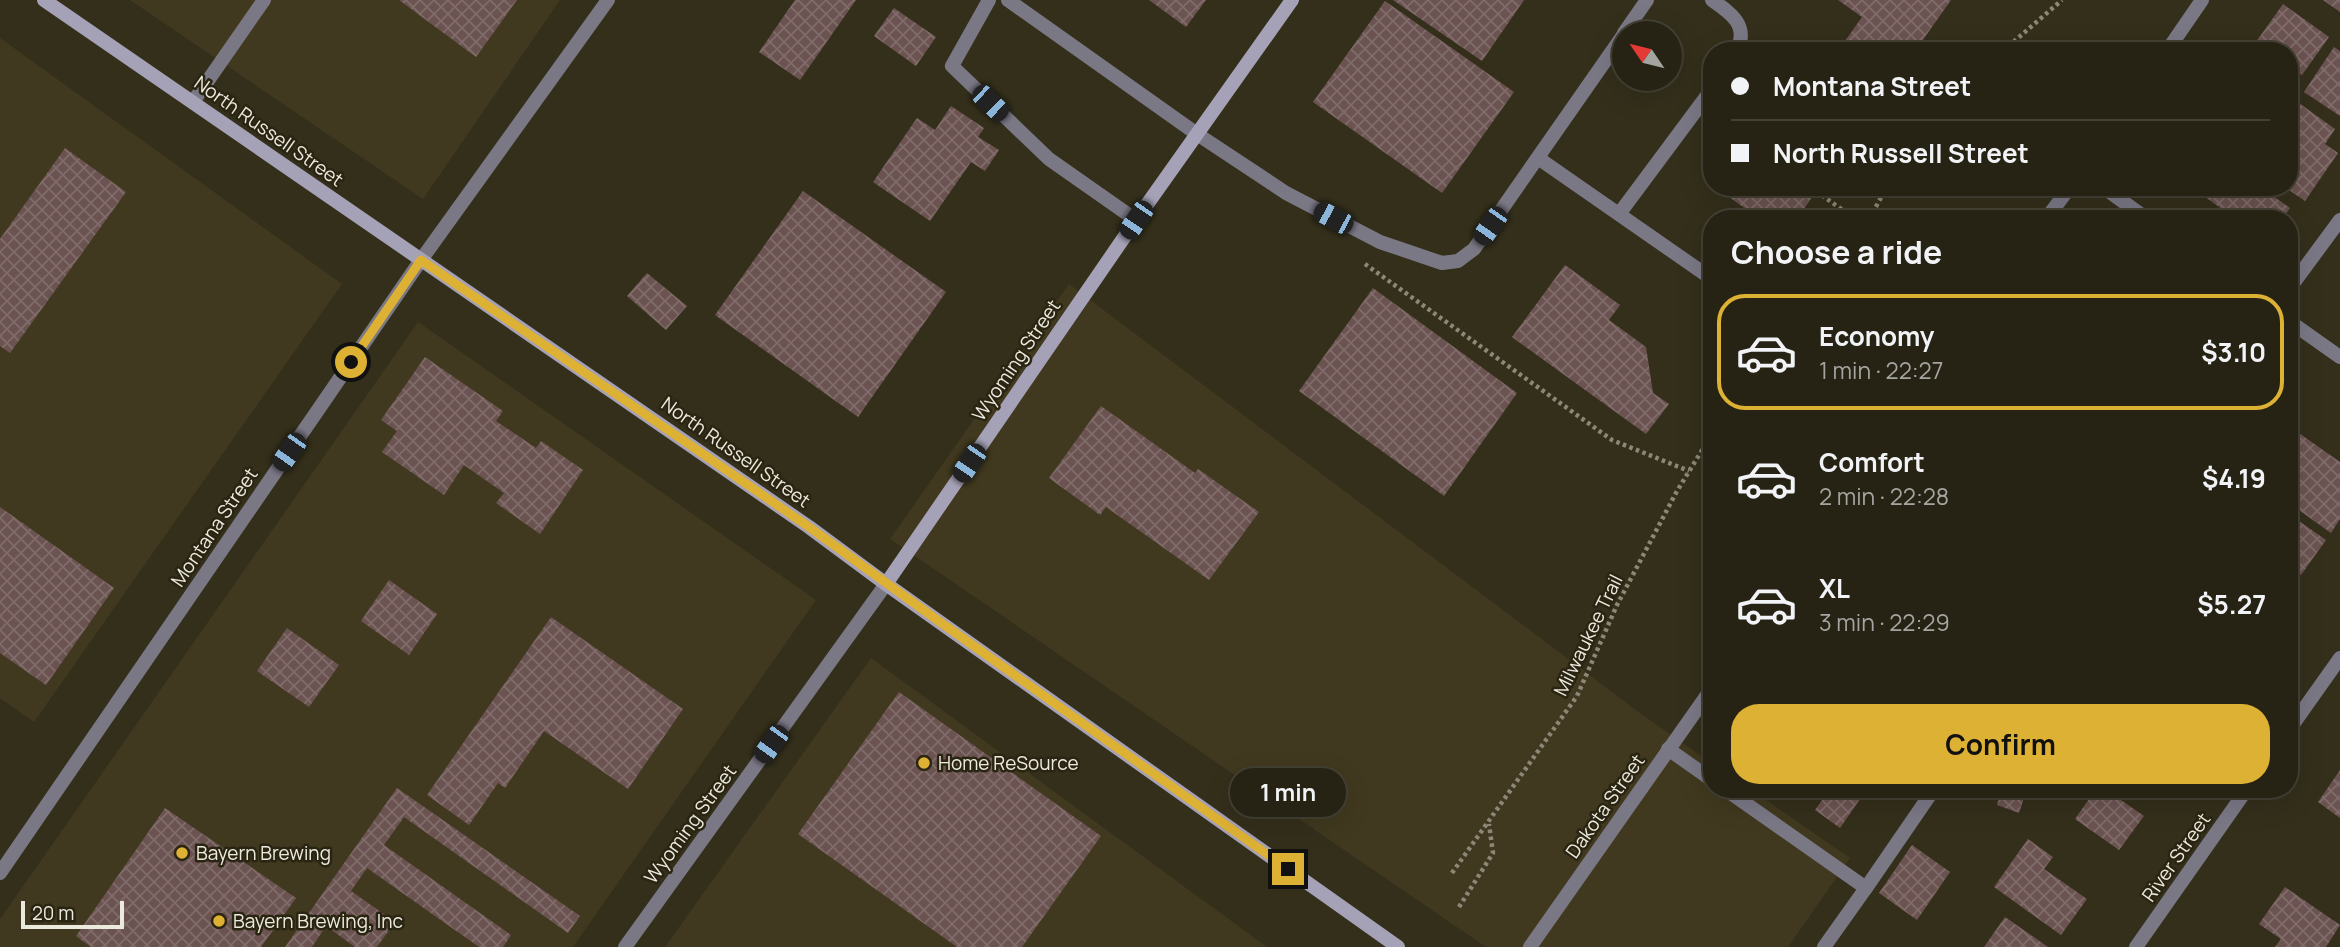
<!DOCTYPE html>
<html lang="en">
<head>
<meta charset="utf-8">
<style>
	:root { --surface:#272314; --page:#2f2b1d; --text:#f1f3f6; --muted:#a4a4a0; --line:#434034; --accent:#ddb133 }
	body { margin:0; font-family:Manrope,sans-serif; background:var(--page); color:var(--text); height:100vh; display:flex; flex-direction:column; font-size:26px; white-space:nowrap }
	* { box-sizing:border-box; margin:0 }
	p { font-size:23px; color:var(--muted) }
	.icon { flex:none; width:38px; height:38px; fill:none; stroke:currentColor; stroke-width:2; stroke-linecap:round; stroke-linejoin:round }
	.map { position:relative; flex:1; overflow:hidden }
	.sheet { position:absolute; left:1703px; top:210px; width:595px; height:588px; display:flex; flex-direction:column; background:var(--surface); border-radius:28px; box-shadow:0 7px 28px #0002,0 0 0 2px var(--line) }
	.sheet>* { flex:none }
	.banner { position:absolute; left:1703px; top:42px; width:595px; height:154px; border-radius:28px; box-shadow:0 7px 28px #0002,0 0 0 2px var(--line); display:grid; align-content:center; height:154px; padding:0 28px; background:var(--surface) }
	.needle { width:46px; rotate:305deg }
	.controls { position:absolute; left:1612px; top:21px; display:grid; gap:14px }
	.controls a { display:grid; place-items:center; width:70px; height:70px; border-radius:50%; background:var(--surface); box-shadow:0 7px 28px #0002,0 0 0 2px var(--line); font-size:35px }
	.scale { position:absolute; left:21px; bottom:18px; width:103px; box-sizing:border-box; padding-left:7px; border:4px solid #ece9dd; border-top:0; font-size:19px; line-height:24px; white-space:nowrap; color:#ece9dd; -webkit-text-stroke:5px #2a2512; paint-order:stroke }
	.end { position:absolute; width:32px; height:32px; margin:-16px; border:9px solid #ddb133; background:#111; box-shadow:0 0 0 4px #111 }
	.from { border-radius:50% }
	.bubble { position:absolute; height:49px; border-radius:24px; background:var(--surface); box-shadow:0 7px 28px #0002,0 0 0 2px var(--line); font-size:23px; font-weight:700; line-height:49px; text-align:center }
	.car { position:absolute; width:21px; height:42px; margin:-21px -10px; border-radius:9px; box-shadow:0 0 5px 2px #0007; background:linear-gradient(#222 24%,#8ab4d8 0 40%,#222 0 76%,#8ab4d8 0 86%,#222 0) }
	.banner b { display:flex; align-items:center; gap:24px; height:66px; font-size:26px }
	.banner b+b { border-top:2px solid var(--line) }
	.banner i { width:18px; height:18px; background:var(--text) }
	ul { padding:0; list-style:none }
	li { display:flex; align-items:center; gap:21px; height:116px; margin:0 14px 10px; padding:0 14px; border:4px solid transparent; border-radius:28px }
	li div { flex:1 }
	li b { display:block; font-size:26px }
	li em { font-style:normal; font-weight:700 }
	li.current { border-color:var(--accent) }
	li>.icon { width:63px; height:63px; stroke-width:1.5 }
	h2 { padding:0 28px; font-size:32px; line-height:84px }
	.action { display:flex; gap:14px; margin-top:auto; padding:14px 28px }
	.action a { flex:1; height:80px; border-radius:28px; background:var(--accent); color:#111; font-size:28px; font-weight:700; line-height:80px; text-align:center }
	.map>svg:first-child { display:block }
	.built { fill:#40391f }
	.building { fill:url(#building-cross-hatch) }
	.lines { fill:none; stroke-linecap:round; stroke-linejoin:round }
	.path { stroke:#8c8878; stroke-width:4.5; stroke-dasharray:3.5 3.5; stroke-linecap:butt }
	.lane { stroke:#7b7886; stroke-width:14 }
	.street { stroke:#7b7886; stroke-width:14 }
	.secondary { stroke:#a5a1b7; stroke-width:14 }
	.route { stroke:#ddb133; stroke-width:9 }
	.poi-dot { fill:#ddb133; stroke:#2a2512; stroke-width:2.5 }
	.labels { text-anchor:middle; stroke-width:5; stroke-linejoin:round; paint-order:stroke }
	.street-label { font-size:19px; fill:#ece9dd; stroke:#2a2512 }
	.poi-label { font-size:19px; fill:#ece9dd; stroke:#2a2512; text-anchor:start }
</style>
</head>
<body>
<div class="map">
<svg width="2340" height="947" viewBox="0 0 2340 947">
	<defs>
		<pattern id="building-cross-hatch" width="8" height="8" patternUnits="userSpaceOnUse" patternTransform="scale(1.75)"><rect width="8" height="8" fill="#6b5351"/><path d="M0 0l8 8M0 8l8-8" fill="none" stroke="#806c6a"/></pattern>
	</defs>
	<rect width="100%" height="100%" fill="#342f1b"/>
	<g class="built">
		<polygon points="130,0 560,0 423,199"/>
		<polygon points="0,38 342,284 34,722 0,698"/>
		<polygon points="1069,284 1640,713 1711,763 1712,789 1750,789 1850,858 1788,947 1486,947 890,539"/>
		<polygon points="418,322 816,600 573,947 0,947 0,919"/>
		<polygon points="871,658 1267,947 665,947"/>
	</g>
	<g class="building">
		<polygon points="399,0 517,0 476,57"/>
		<polygon points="795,0 856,0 800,80 759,52"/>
		<polygon points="1149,0 1206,0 1186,27"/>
		<polygon points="1393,0 1524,0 1482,61"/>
		<polygon points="1838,0 1951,0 1915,51 1838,51 1862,17"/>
		<polygon points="2323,0 2340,0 2340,12"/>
		<polygon points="1385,1 1514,92 1442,193 1313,102"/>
		<polygon points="2283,4 2329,37 2302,75 2289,65 2289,51 2268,51 2256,42"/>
		<polygon points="894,8 936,37 916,66 874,36"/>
		<polygon points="2334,47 2340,51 2340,116 2304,92"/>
		<polygon points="2299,103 2335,129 2325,144 2338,153 2305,201 2286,188 2282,194 2272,187 2289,187 2289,117"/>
		<polygon points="951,106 984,128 978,137 999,150 985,171 971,162 930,221 873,182 917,118 935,130"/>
		<polygon points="65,148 126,192 10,353 0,346 0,239"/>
		<polygon points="1715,187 1819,187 1797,219 1760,219"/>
		<polygon points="2191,187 2260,187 2290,208 2282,219 2236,219"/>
		<polygon points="803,191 946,292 858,417 715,315"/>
		<polygon points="1565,265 1620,305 1609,320 1646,347 1653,393 1669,404 1646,434 1512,337"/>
		<polygon points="647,273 687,306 666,330 627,296"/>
		<polygon points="1373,288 1517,393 1444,496 1299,391"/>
		<polygon points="425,357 503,411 496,421 536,448 541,441 583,470 540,534 496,503 504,493 464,465 444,495 382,452 397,431 381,420"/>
		<polygon points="1101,406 1195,473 1198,469 1259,512 1209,580 1106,507 1100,515 1049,478"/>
		<polygon points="2289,426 2340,462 2340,519 2331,533 2289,503"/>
		<polygon points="0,507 114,588 46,685 0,653"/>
		<polygon points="2289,514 2326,540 2301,575 2289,567"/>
		<polygon points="389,580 437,614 409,655 361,621"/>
		<polygon points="551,617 683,709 628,789 544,731 505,788 498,783 469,825 427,795"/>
		<polygon points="287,628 339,665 309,707 257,671"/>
		<polygon points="899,692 1101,836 1022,947 957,947 798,834"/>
		<polygon points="2340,770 2340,818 2318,802"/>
		<polygon points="397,788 580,916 568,933 404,817 384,845 511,935 503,947 479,947 367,868 351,891 395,922 377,947 355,947 326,926 312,947 285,947"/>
		<polygon points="1830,789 1867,789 1840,828 1815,810"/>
		<polygon points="2002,789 2027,789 2019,813 1997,805"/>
		<polygon points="2096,789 2105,789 2144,816 2119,850 2075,819"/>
		<polygon points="165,808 296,898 261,947 91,947 76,936"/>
		<polygon points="2028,839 2053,857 2044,869 2087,899 2061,935 1994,887"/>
		<polygon points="1912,845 1950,872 1917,920 1879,893"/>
		<polygon points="2285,887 2340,925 2326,947 2275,947 2281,939 2259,924"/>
		<polygon points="2005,917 2048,947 1984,947"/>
	</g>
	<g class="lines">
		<g class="path">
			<polyline points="2003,51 2062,0"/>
			<polyline points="1816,191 1855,219"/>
			<polyline points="1869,219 1887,187"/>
			<polyline points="1365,264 1612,440 1689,471"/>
			<polyline points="1452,873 1577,696 1617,605 1677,491 1712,434"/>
			<polyline points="1459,907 1493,853 1489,824"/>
		</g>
		<g class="lane">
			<polyline points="989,0 952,66 1049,159 1136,220"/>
			<path d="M 1712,0 C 1731,13 1749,25 1737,51"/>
			<polyline points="1624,33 1647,0"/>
			<polyline points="193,102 264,0"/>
			<polyline points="1197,134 1286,193 1380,242 1442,263 1458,261 1474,249 1624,34"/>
			<polyline points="1538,158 1712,279"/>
			<polyline points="1619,214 1712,89"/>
			<polyline points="2289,289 2340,220"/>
			<polyline points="1866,888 1934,789"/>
		</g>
		<g class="street">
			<polyline points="1008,0 1197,134"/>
			<polyline points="2167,51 2202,0"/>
			<polyline points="2103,187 2147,219"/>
			<polyline points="2046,219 2070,187"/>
			<polyline points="2289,321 2340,357"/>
			<polyline points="2289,730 2340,658"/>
			<polyline points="1668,749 1712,780"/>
			<polyline points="1725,789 1866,888 1824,947"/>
			<polyline points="0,873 421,260 608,0"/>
			<polyline points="625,947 886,584"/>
			<polyline points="1530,947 1712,688"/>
			<polyline points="2136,947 2247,789"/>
		</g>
		<g class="secondary">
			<polyline points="44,0 809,527 886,584 1398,947"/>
			<polyline points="886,584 1136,220 1292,0"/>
		</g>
	</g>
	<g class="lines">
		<polyline class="route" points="351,362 421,260 809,527 940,622 1288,869"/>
	</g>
	<g class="poi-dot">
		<circle cx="924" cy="763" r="7"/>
		<circle cx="182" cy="853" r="7"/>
		<circle cx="219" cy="921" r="7"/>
	</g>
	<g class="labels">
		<g class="street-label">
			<text transform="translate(269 131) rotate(35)" y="7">North Russell Street</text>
			<text transform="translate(1016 360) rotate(-56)" y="7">Wyoming Street</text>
			<text transform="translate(736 452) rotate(35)" y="7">North Russell Street</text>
			<text transform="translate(214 527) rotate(-56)" y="7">Montana Street</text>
			<text transform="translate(1588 635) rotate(-64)" y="7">Milwaukee Trail</text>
			<text transform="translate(1605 806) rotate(-55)" y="7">Dakota Street</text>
			<text transform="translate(690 824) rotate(-54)" y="7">Wyoming Street</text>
			<text transform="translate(2176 857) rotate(-55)" y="7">River Street</text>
		</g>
		<g class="poi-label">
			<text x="938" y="770">Home ReSource</text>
			<text x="196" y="860">Bayern Brewing</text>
			<text x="233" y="928">Bayern Brewing, Inc</text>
		</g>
	</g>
</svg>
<div class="controls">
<a><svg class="needle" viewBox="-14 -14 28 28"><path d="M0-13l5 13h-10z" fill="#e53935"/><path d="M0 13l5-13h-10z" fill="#a4a4a0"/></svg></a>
</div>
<div class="scale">20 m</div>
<i class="end from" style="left:351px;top:362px"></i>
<i class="end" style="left:1288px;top:869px"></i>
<div class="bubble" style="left:1230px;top:768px;width:116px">1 min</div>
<i class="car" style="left:990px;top:103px;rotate:134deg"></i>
<i class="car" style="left:1333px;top:218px;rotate:298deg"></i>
<i class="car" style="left:1136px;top:220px;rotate:214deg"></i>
<i class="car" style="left:1490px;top:226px;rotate:215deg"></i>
<i class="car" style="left:289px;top:452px;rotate:215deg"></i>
<i class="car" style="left:969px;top:463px;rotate:214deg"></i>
<i class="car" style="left:771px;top:744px;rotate:216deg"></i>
<div class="banner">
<b><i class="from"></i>Montana Street</b>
<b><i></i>North Russell Street</b>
</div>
<section class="sheet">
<h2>Choose a ride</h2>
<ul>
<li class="current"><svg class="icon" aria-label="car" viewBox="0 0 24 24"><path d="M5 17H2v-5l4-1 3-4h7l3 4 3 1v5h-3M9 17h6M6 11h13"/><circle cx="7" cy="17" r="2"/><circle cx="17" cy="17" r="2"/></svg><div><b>Economy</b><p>1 min · 22:27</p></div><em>$3.10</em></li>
<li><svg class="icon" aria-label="car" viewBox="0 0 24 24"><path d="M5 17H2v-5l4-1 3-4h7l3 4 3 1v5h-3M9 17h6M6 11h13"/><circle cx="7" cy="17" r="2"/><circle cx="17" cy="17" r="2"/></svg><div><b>Comfort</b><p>2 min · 22:28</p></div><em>$4.19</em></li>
<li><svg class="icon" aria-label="car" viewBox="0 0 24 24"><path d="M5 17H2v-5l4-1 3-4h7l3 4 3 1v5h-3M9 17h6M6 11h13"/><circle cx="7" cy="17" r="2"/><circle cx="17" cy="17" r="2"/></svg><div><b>XL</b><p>3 min · 22:29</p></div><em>$5.27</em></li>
</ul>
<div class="action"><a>Confirm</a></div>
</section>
</div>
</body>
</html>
